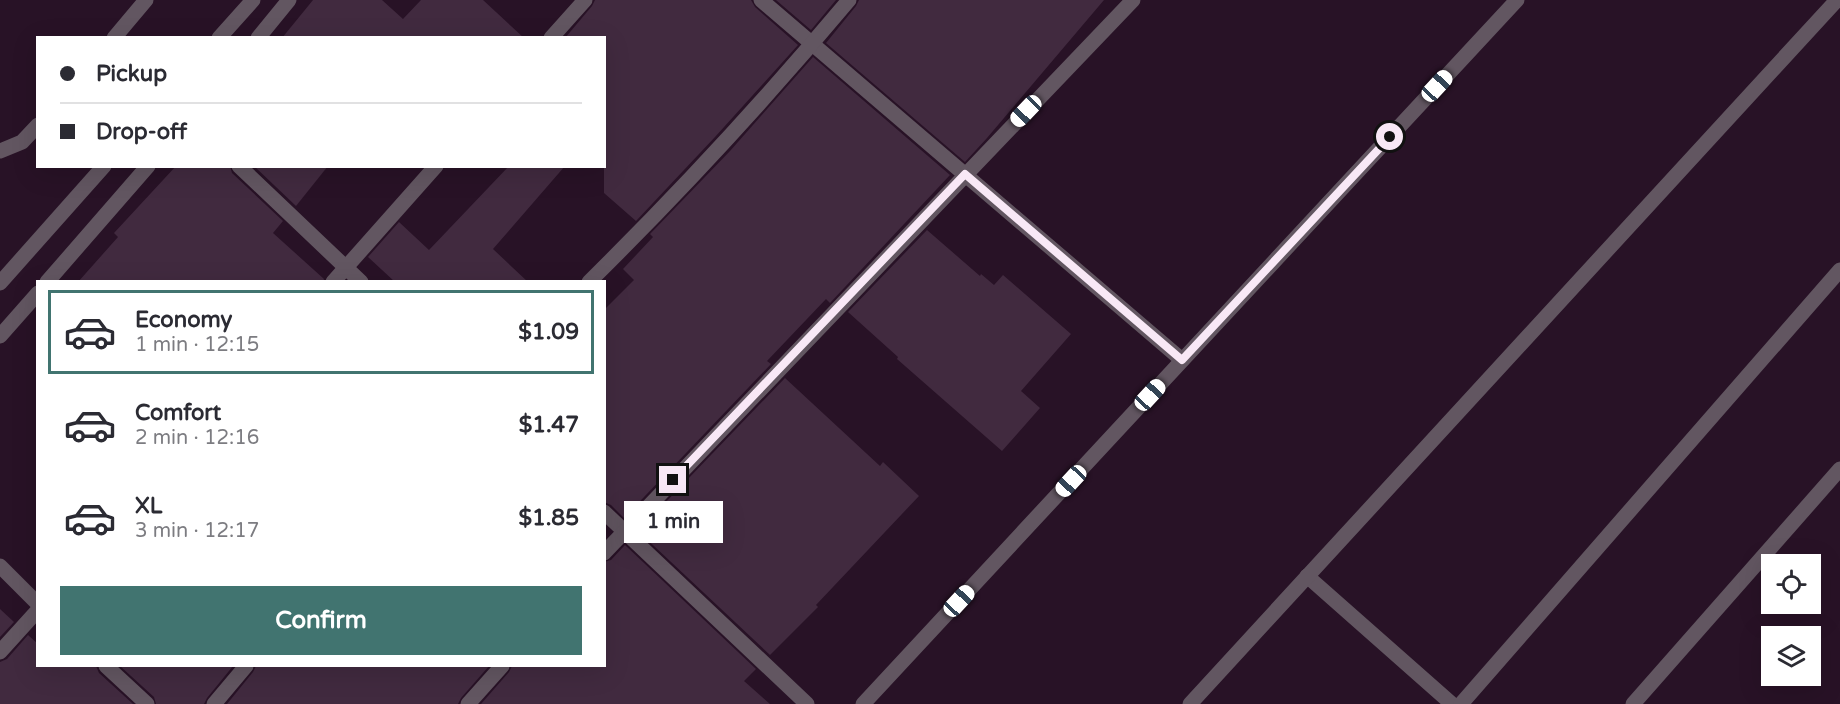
<!DOCTYPE html>
<html lang="en">
<head>
<meta charset="utf-8">
<style>
	:root { --surface:#fff; --page:#f7f7f7; --text:#2b2b33; --muted:#7c7c81; --line:#e1e1e2; --accent:#417470 }
	body { margin:0; font-family:"Varela Round",sans-serif; background:var(--page); color:var(--text); height:100vh; display:flex; flex-direction:column; font-size:22px; white-space:nowrap }
	* { box-sizing:border-box; margin:0 }
	p { font-size:20px; color:var(--muted) }
	.icon { flex:none; width:33px; height:33px; fill:none; stroke:currentColor; stroke-width:2; stroke-linecap:round; stroke-linejoin:round }
	.map { position:relative; flex:1; overflow:hidden }
	.sheet { position:absolute; left:36px; top:280px; width:570px; height:387px; display:flex; flex-direction:column; background:var(--surface); border-radius:0px; box-shadow:0 6px 24px #0002 }
	.sheet>* { flex:none }
	.hud { position:absolute; left:36px; top:36px; width:570px; height:132px; border-radius:0px; box-shadow:0 6px 24px #0002; display:grid; align-content:center; height:132px; padding:0 24px; background:var(--surface) }
	.tools { position:absolute; left:1761px; top:554px; display:grid; gap:12px }
	.tools a { display:grid; place-items:center; width:60px; height:60px; border-radius:0px; background:var(--surface); box-shadow:0 6px 24px #0002; font-size:30px }
	.end { position:absolute; width:27px; height:27px; margin:-14px; border:8px solid #f8e8f6; background:#111; box-shadow:0 0 0 3px #111 }
	.from { border-radius:50% }
	.bubble { position:absolute; height:42px; border-radius:0px; background:var(--surface); box-shadow:0 6px 24px #0002; font-size:20px; font-weight:700; line-height:42px; text-align:center }
	.car { position:absolute; width:18px; height:36px; margin:-18px -9px; border-radius:8px; box-shadow:0 0 4px 2px #0007; background:linear-gradient(#fff 24%,#345 0 40%,#fff 0 76%,#345 0 86%,#fff 0) }
	.hud b { display:flex; align-items:center; gap:21px; height:57px; font-size:22px }
	.hud b+b { border-top:2px solid var(--line) }
	.hud i { width:15px; height:15px; background:var(--text) }
	ul { padding:10px 0 0; list-style:none }
	li { display:flex; align-items:center; gap:18px; height:84px; margin:0 12px 9px; padding:0 12px; border:3px solid transparent; border-radius:0px }
	li div { flex:1 }
	li b { display:block; font-size:22px }
	li em { font-style:normal; font-weight:700 }
	li.on { border-color:var(--accent) }
	li>.icon { width:54px; height:54px; stroke-width:1.5 }
	.cta { display:flex; gap:12px; margin-top:auto; padding:12px 24px }
	.cta a { flex:1; height:69px; border-radius:0px; background:var(--accent); color:#fff; font-size:24px; font-weight:700; line-height:69px; text-align:center }
	.map>svg:first-child { display:block }
	.building { fill:#412a3f }
	.lines { fill:none; stroke-linecap:round; stroke-linejoin:round }
	.minor { stroke:#625661; stroke-width:15 }
	.route { stroke:#f8e8f6; stroke-width:8 }
</style>
</head>
<body>
<div class="map">
<svg width="1840" height="704" viewBox="0 0 1840 704">
	<rect width="100%" height="100%" fill="#281226"/>
	<g class="building">
		<polygon points="313,0 382,0 403,19 421,0 483,0 524,38 282,38"/>
		<polygon points="595,0 751,0 755,7 798,45 715,137 636,221 604,193 604,38 565,38 592,6"/>
		<polygon points="776,0 836,0 811,30"/>
		<polygon points="859,0 1104,0 987,138 965,162 826,43 856,6"/>
		<polygon points="813,57 950,175 830,303 826,299 767,361 771,364 624,518 611,505 604,502 604,310 634,280 623,269 653,237 650,234 730,151"/>
		<polygon points="176,166 230,166 232,173 283,221 273,233 324,279 323,282 78,282 118,237 114,233"/>
		<polygon points="254,166 328,166 296,206"/>
		<polygon points="509,166 565,166 493,249 528,282 395,282 368,257 399,222 429,250"/>
		<polygon points="927,230 980,276 981,274 994,285 1003,275 1071,334 1021,391 1040,408 1002,451 897,359 898,357 848,312"/>
		<polygon points="785,378 880,466 883,462 919,496 816,605 818,607 770,655 638,531"/>
		<polygon points="625,545 756,669 744,681 770,704 481,704 509,672 512,666 604,666 604,562 611,560"/>
		<polygon points="0,609 14,622 0,637"/>
		<polygon points="28,635 38,644 38,666 96,666 99,673 133,704 0,704 0,662 7,659"/>
		<polygon points="120,666 233,666 207,698 204,704 156,704 154,697"/>
		<polygon points="256,666 489,666 461,698 458,704 227,704 253,672"/>
	</g>
	<g class="lines">
		<g class="minor">
			<polyline points="761,0 1182,360"/>
			<polyline points="114,38 146,0"/>
			<polyline points="219,38 253,0"/>
			<polyline points="258,38 289,0"/>
			<polyline points="551,38 585,0"/>
			<polyline points="0,151 22,142 38,125"/>
			<polyline points="239,166 361,282"/>
			<polyline points="47,282 148,166"/>
			<polyline points="333,282 436,166"/>
			<path d="M 589,282 C 680,192 767,98 849,0"/>
			<polyline points="0,283 104,166"/>
			<polyline points="0,336 38,293"/>
			<polyline points="604,512 807,704"/>
			<polyline points="604,553 1133,0"/>
			<polyline points="0,566 38,604"/>
			<polyline points="1307,576 1452,704"/>
			<polyline points="0,652 38,610"/>
			<polyline points="106,666 147,704"/>
			<polyline points="214,704 246,666"/>
			<polyline points="468,704 502,666"/>
			<polyline points="863,704 1517,0"/>
			<polyline points="1190,704 1837,0"/>
			<polyline points="1461,704 1840,270"/>
			<polyline points="1633,704 1840,469"/>
		</g>
	</g>
	<g class="lines">
		<polyline class="route" points="673,480 965,174 1182,360 1390,137"/>
	</g>
</svg>
<div class="tools">
<a><svg class="icon" aria-label="locate" viewBox="0 0 24 24"><circle cx="12" cy="12" r="6"/><path d="M12 2v4M12 18v4M2 12h4M18 12h4"/></svg></a>
<a><svg class="icon" aria-label="layers" viewBox="0 0 24 24"><path d="M12 4l9 5-9 5-9-5zM3 14l9 5 9-5"/></svg></a>
</div>
<i class="end from" style="left:1390px;top:137px"></i>
<i class="end" style="left:673px;top:480px"></i>
<div class="bubble" style="left:624px;top:501px;width:99px">1 min</div>
<i class="car" style="left:1437px;top:86px;rotate:43deg"></i>
<i class="car" style="left:1026px;top:111px;rotate:224deg"></i>
<i class="car" style="left:1150px;top:395px;rotate:43deg"></i>
<i class="car" style="left:1071px;top:481px;rotate:223deg"></i>
<i class="car" style="left:959px;top:601px;rotate:43deg"></i>
<div class="hud">
<b><i class="from"></i>Pickup</b>
<b><i></i>Drop-off</b>
</div>
<section class="sheet">
<ul>
<li class="on"><svg class="icon" aria-label="car" viewBox="0 0 24 24"><path d="M5 17H2v-5l4-1 3-4h7l3 4 3 1v5h-3M9 17h6M6 11h13"/><circle cx="7" cy="17" r="2"/><circle cx="17" cy="17" r="2"/></svg><div><b>Economy</b><p>1 min · 12:15</p></div><em>$1.09</em></li>
<li><svg class="icon" aria-label="car" viewBox="0 0 24 24"><path d="M5 17H2v-5l4-1 3-4h7l3 4 3 1v5h-3M9 17h6M6 11h13"/><circle cx="7" cy="17" r="2"/><circle cx="17" cy="17" r="2"/></svg><div><b>Comfort</b><p>2 min · 12:16</p></div><em>$1.47</em></li>
<li><svg class="icon" aria-label="car" viewBox="0 0 24 24"><path d="M5 17H2v-5l4-1 3-4h7l3 4 3 1v5h-3M9 17h6M6 11h13"/><circle cx="7" cy="17" r="2"/><circle cx="17" cy="17" r="2"/></svg><div><b>XL</b><p>3 min · 12:17</p></div><em>$1.85</em></li>
</ul>
<div class="cta"><a>Confirm</a></div>
</section>
</div>
</body>
</html>
